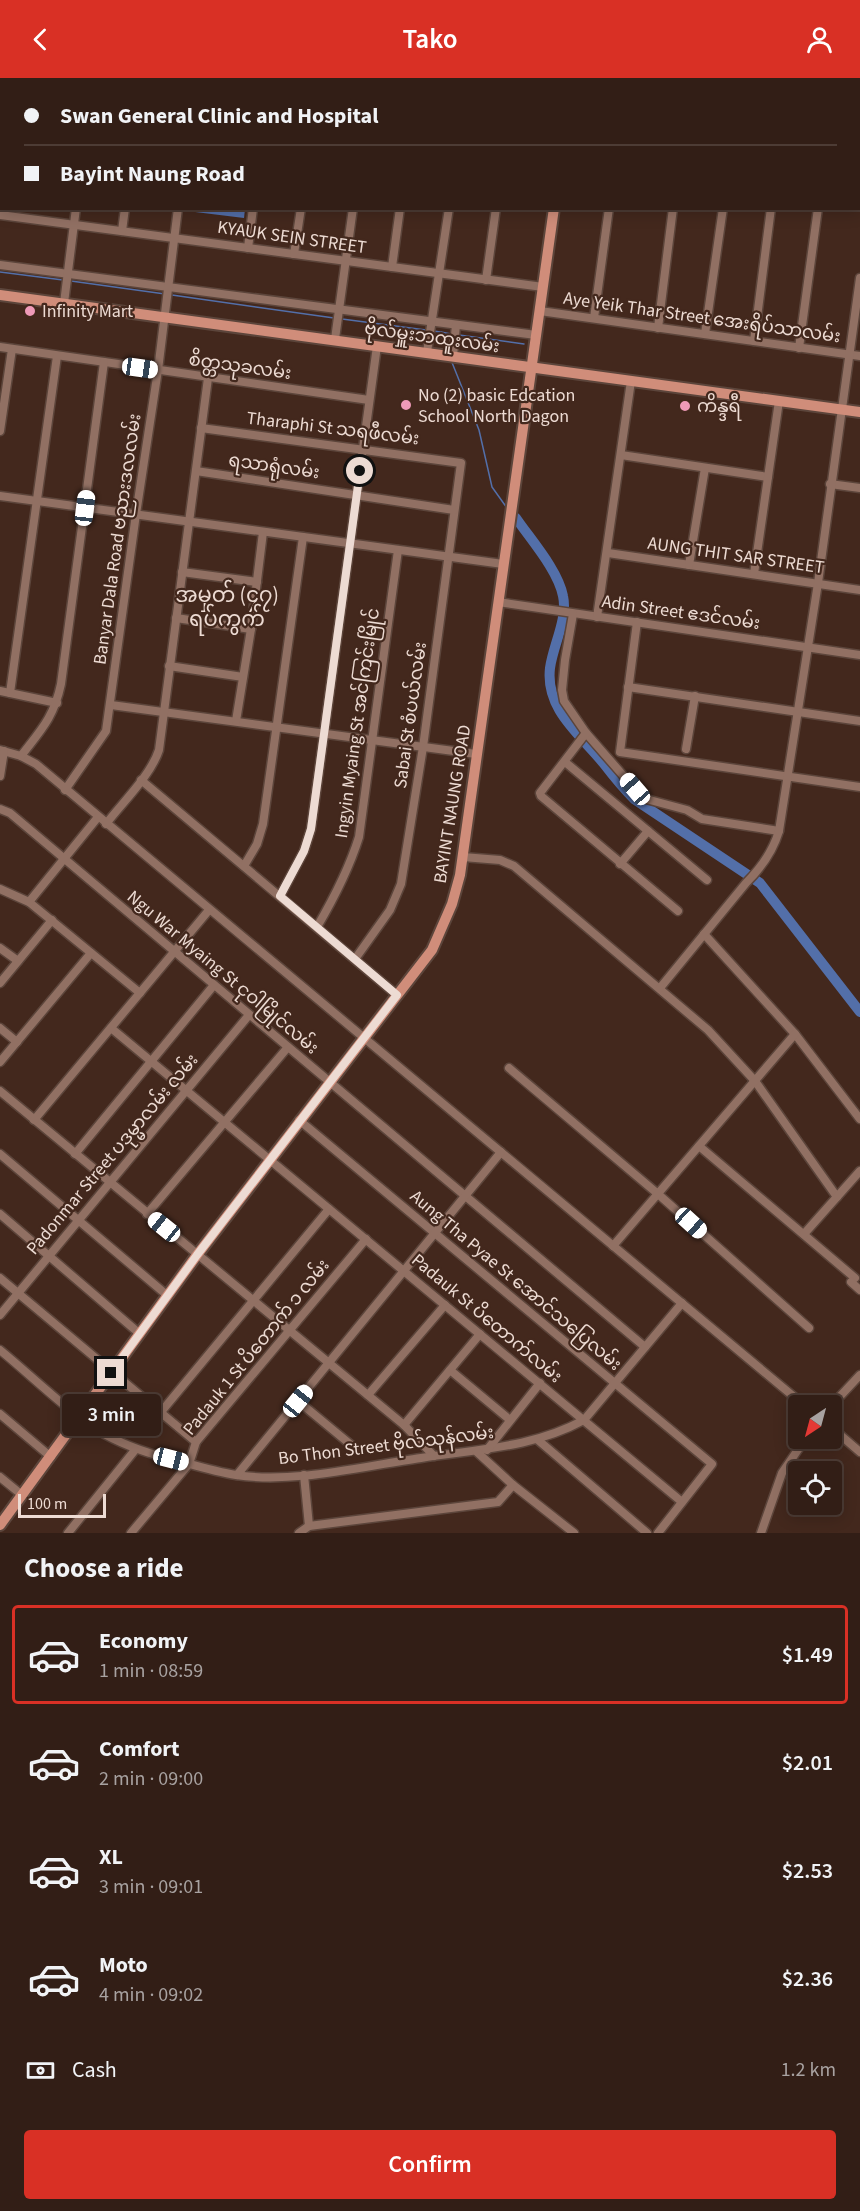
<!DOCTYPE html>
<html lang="en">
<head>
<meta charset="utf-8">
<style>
	:root { --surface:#321e16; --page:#3a271f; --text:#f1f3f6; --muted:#a8a2a1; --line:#4d3c35; --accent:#d93025 }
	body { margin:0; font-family:"Source Sans 3","Noto Sans Myanmar",sans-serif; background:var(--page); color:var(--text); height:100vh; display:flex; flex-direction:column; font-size:22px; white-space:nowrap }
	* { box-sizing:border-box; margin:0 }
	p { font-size:20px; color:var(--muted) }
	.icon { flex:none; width:33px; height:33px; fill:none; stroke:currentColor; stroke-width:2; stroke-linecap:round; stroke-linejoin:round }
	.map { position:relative; height:1455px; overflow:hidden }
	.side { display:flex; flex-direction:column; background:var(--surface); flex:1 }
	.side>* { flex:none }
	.hud { position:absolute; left:0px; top:0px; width:861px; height:132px; box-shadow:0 3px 15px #0003,0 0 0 2px var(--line); display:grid; align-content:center; height:132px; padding:0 24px; background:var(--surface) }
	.needle { width:39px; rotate:216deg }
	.buttons { position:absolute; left:788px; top:1317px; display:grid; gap:12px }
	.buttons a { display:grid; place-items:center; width:54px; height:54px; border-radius:6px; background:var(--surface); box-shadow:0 3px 15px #0003,0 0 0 2px var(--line); font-size:30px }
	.scale { position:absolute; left:18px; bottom:15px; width:88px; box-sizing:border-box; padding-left:6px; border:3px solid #eddbd3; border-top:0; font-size:16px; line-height:21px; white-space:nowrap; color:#eddbd3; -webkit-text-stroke:4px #43281d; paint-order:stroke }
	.end { position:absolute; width:27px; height:27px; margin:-14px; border:8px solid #eddbd3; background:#111; box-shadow:0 0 0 3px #111 }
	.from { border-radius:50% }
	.bubble { position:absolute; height:42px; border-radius:6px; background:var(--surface); box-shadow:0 3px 15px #0003,0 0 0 2px var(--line); font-size:20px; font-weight:600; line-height:42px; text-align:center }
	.car { position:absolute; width:18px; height:36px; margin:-18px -9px; border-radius:8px; box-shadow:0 0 4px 2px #0007; background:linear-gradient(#fff 24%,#345 0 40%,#fff 0 76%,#345 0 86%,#fff 0) }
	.hud b { display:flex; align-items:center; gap:21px; height:57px; font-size:22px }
	.hud b+b { border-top:2px solid var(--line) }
	.hud i { width:15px; height:15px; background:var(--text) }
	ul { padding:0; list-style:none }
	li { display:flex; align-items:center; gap:18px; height:99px; margin:0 12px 9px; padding:0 12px; border:3px solid transparent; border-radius:6px }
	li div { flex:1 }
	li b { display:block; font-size:22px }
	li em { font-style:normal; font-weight:600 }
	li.current { border-color:var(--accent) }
	li>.icon { width:54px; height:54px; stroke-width:1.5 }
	h2 { padding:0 24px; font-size:27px; line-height:72px }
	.pay { display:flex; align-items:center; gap:15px; height:66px; padding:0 24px; font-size:22px }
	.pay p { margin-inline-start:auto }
	.primary-button { display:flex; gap:12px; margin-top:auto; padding:12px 24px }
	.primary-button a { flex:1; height:69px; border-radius:6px; background:var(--accent); color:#fff; font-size:24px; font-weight:600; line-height:69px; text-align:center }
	header { display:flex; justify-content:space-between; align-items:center; height:78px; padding:0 24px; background:var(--accent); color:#fff; font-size:27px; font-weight:600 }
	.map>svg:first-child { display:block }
	.water { fill:#536fa9 }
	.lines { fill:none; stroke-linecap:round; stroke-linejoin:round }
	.stream { stroke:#536fa9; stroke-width:1.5 }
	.river { stroke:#536fa9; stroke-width:10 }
	.minor-casing { stroke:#5c453b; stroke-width:11 }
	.major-casing { stroke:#5c453b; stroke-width:14 }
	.minor { stroke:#917063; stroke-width:8 }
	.major { stroke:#d08d7a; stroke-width:10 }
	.route { stroke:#eddbd3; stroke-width:8 }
	.poi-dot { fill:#ef9ab8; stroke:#43281d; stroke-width:2 }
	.labels { text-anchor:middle; stroke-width:4.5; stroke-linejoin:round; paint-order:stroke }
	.street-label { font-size:18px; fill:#eddbd3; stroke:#43281d }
	.poi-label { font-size:18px; fill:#eddbd3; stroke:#43281d; text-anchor:start }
	.quarter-label { font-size:21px; fill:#eddbd3; stroke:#43281d }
</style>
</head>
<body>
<header><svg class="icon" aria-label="back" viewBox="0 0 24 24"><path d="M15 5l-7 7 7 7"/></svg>Tako<svg class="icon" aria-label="person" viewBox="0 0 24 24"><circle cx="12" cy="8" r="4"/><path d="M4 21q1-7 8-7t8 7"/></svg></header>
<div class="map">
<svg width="860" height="1455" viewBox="0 0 860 1455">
	<rect width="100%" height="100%" fill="#43281d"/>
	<polygon class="water" points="187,130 245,130 245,131 244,140 187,133"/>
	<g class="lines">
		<g class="stream">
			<polyline points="0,194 63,202"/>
			<polyline points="71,203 165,216"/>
			<polyline points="172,217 334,240"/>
			<polyline points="342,241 426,252"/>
			<polyline points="434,253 440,254 447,272"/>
			<polyline points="441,254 451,256"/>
			<polyline points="459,257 524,266"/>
			<polyline points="451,282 479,352 492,409 507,430"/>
			<polyline points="516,440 517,431"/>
		</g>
		<path class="river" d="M 516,440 C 531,462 558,492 563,518 C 568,541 553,567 550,590 C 545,632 581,657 604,686 C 614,699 623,710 634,721 L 760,805 L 860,934"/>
		<defs>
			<g id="minor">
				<polyline points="212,0 224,2"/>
				<polyline points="607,0 618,2"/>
				<polyline points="45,2 45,0"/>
				<polyline points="94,2 94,0"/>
				<polyline points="143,2 143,0"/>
				<polyline points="194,2 194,0"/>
				<polyline points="514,2 514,0"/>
				<polyline points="627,2 627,0"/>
				<polyline points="837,2 837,0"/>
				<polyline points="0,38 2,38"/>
				<polyline points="0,137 543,209"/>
				<polyline points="122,153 125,130"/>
				<polyline points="248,170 253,130"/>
				<polyline points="294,176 301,130"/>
				<polyline points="0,187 536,257"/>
				<polyline points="392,189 400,130"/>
				<polyline points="486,202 496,130"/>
				<polyline points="64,225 76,130"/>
				<polyline points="540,233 860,278"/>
				<polyline points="594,240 609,130"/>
				<polyline points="658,250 673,130"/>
				<polyline points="705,256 723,130"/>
				<polyline points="335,261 353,130"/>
				<polyline points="754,263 771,130"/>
				<polyline points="0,269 369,322"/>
				<polyline points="799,270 818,130"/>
				<polyline points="427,274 449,130"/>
				<polyline points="453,278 456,247"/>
				<polyline points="201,350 461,385 423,669 401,806 390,832 355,881"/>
				<polyline points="0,353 12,271"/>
				<polyline points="621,377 768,399"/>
				<polyline points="196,393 454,432"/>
				<polyline points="830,406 860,410"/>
				<polyline points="0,418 503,486"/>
				<polyline points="608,475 860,512"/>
				<polyline points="689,487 705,390"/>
				<polyline points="182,494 257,504"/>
				<polyline points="754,496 779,323"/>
				<polyline points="498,524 860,577"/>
				<polyline points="573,536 565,582 562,612 564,623 586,655 635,711 646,721 687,732 702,741 779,753"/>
				<polyline points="597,539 631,303"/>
				<polyline points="176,540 251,551"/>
				<polyline points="637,544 620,674 860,709"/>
				<polyline points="169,588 243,599"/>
				<polyline points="628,609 860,643"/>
				<polyline points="0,613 57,625"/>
				<polyline points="10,615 57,278"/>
				<polyline points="111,627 476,676"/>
				<polyline points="236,643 251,551 263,454"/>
				<polyline points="586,655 540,715 541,718 678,833"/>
				<polyline points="686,671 695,618"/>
				<polyline points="0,672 21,678 36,686 805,1328"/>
				<path d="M 21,678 C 41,652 54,639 61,606 L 104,284"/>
				<polyline points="565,684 707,802"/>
				<polyline points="0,698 4,673"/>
				<polyline points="141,702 397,917"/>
				<polyline points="65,712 106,653 136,436 158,292 178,130"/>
				<polyline points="0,731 10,735 645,1269"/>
				<path d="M 106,746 C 122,725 151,697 159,672 L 208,300"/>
				<polyline points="463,779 500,782 514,788 708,952 755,1003 837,1119"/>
				<polyline points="620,786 648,753"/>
				<polyline points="244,788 257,766 263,746 303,459"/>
				<polyline points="0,811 29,824 140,915"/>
				<polyline points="280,818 304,773 311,751 377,268"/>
				<polyline points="29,824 98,739"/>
				<path d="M 317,849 C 334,820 349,791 359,759 L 398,472"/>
				<polyline points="704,856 795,956 860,1041"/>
				<polyline points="0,870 18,883"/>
				<polyline points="0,905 52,842"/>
				<path d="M 660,910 L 746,805 C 761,790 773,773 779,753 L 818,505 L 860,200"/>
				<polyline points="0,950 17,964"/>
				<polyline points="111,950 682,1424"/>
				<polyline points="0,984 91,875"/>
				<polyline points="509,990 658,1116 809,1250"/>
				<polyline points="0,1013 404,1347 434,1378"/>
				<polyline points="34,1042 209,832"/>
				<polyline points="299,1042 712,1386 658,1455"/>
				<polyline points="699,1068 855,1200"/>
				<polyline points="0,1076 168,1218"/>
				<polyline points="75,1076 214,907"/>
				<polyline points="0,1136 140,1256"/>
				<polyline points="147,1136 288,969"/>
				<polyline points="804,1156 860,1093"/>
				<polyline points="613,1168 795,956"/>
				<polyline points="0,1200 196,1364"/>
				<polyline points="851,1204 860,1212"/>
				<polyline points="0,1237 249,937"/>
				<path d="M 0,1272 C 32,1298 71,1337 106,1357 C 130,1370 153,1377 179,1383 C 197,1388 217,1394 236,1397 C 294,1406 363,1388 421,1380 C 478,1371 532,1370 584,1342 L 682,1225"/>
				<polyline points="450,1292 510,1342"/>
				<polyline points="368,1317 445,1227"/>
				<polyline points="298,1323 356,1371"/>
				<polyline points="831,1328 860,1297"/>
				<polyline points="161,1334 329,1131"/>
				<polyline points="0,1336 51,1379"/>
				<polyline points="404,1347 480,1256"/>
				<polyline points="831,1349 860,1374"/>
				<polyline points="538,1362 647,1455"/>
				<polyline points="487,1372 540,1305"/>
				<polyline points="477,1374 513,1407 574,1455"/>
				<polyline points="237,1397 501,1074"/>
				<polyline points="304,1397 309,1448"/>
				<polyline points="0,1399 22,1417"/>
				<polyline points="68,1455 135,1372"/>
				<polyline points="131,1455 189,1386 196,1364 366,1161"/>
				<polyline points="299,1455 309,1448 498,1424 513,1407"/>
				<polyline points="761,1455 782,1395 806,1360"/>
			</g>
			<g id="major">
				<polyline points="570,2 570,0"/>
				<polyline points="0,217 860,334"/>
				<polyline points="0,1447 197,1177 432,872 452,826 460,797 554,130"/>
			</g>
		</defs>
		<use href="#minor" class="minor-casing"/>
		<use href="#major" class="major-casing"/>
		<use href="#minor" class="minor"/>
		<use href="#major" class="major"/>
	</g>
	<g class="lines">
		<polyline class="route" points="111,1295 197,1177 397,917 280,818 304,773 311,751 360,393"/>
	</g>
	<g class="poi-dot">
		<circle cx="30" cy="233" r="6"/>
		<circle cx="406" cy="327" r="6"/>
		<circle cx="685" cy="328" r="6"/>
	</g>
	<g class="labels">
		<g class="street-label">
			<text transform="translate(292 159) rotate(8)" y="6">KYAUK SEIN STREET</text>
			<text transform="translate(702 239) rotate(8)" y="6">Aye Yeik Thar Street အေးရိပ်သာလမ်း</text>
			<text transform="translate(432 259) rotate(8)" y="6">ဗိုလ်မှူးဘထူးလမ်း</text>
			<text transform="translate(240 288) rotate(8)" y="6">စိတ္တသုခလမ်း</text>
			<text transform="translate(333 350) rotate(7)" y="6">Tharaphi St သရဖီလမ်း</text>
			<text transform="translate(274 388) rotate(8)" y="6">ရသာရုံလမ်း</text>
			<text transform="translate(117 461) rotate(-82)" y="6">Banyar Dala Road ဗညားဒလလမ်း</text>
			<text transform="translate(736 477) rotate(8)" y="6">AUNG THIT SAR STREET</text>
			<text transform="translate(681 534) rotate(8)" y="6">Adin Street ဧဒင်လမ်း</text>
			<text transform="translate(410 637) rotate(-82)" y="6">Sabai St စံပယ်လမ်း</text>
			<text transform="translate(357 645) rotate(-82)" y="6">Ingyin Myaing St အင်ကြင်းမြိုင်</text>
			<text transform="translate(452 726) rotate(-81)" y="6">BAYINT NAUNG ROAD</text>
			<text transform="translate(223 894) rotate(40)" y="6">Ngu War Myaing St ငုဝါမြိုင်လမ်း</text>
			<text transform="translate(112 1076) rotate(-50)" y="6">Padonmar Street ပဒုမ္မာလမ်း လမ်း</text>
			<text transform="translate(516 1202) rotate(40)" y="6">Aung Tha Pyae St အောင်သပြေလမ်း</text>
			<text transform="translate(487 1240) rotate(40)" y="6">Padauk St ပိတောက်လမ်း</text>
			<text transform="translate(256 1269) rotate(-51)" y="6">Padauk 1 St ပိတောက် ၁ လမ်း</text>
			<text transform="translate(386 1367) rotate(-7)" y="6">Bo Thon Street ဗိုလ်သုန်လမ်း</text>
		</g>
		<g class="poi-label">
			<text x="42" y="239">Infinity Mart</text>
			<text x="418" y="323">No (2) basic Edcation<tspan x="418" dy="21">School North Dagon</tspan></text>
			<text x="697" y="334">ကိန္ဒရီ</text>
		</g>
		<g class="quarter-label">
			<text x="227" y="524">အမှတ် (၄၇)<tspan x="227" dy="24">ရပ်ကွက်</tspan></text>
		</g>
	</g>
</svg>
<div class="buttons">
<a><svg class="needle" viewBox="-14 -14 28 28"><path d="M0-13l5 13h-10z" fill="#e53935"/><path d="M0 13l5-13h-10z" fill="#a8a2a1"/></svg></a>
<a><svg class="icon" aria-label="locate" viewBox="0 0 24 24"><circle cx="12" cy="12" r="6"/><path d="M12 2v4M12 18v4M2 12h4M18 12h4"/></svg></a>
</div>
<div class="scale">100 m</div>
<i class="end from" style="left:360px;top:393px"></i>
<i class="end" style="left:111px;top:1295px"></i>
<div class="bubble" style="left:62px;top:1316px;width:99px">3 min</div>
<i class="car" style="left:140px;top:290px;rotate:98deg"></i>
<i class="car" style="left:85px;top:430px;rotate:7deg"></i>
<i class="car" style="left:635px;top:711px;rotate:319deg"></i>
<i class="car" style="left:691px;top:1145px;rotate:132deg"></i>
<i class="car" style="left:164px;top:1149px;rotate:309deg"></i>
<i class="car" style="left:298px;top:1323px;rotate:39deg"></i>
<i class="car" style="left:171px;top:1381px;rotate:104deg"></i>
<div class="hud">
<b><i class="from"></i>Swan General Clinic and Hospital</b>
<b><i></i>Bayint Naung Road</b>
</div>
</div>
<section class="side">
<h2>Choose a ride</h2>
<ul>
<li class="current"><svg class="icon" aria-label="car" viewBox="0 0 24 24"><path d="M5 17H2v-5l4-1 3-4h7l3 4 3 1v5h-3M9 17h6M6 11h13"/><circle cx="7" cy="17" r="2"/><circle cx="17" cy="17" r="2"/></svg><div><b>Economy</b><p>1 min · 08:59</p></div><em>$1.49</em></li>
<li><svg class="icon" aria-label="car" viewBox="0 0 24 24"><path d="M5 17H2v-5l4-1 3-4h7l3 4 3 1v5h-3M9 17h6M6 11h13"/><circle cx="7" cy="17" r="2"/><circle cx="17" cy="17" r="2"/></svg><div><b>Comfort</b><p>2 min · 09:00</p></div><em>$2.01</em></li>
<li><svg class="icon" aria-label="car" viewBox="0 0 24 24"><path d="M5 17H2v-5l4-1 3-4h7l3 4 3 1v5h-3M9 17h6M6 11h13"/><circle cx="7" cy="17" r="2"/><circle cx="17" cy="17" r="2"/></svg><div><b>XL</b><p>3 min · 09:01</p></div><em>$2.53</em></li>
<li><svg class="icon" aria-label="car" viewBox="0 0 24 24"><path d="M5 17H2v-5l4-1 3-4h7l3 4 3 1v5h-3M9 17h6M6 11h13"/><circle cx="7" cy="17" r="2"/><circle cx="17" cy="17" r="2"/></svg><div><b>Moto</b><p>4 min · 09:02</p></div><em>$2.36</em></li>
</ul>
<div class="pay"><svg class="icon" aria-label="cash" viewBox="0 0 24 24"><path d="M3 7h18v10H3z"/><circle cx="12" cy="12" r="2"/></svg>Cash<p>1.2 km</p></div>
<div class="primary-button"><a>Confirm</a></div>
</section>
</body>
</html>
